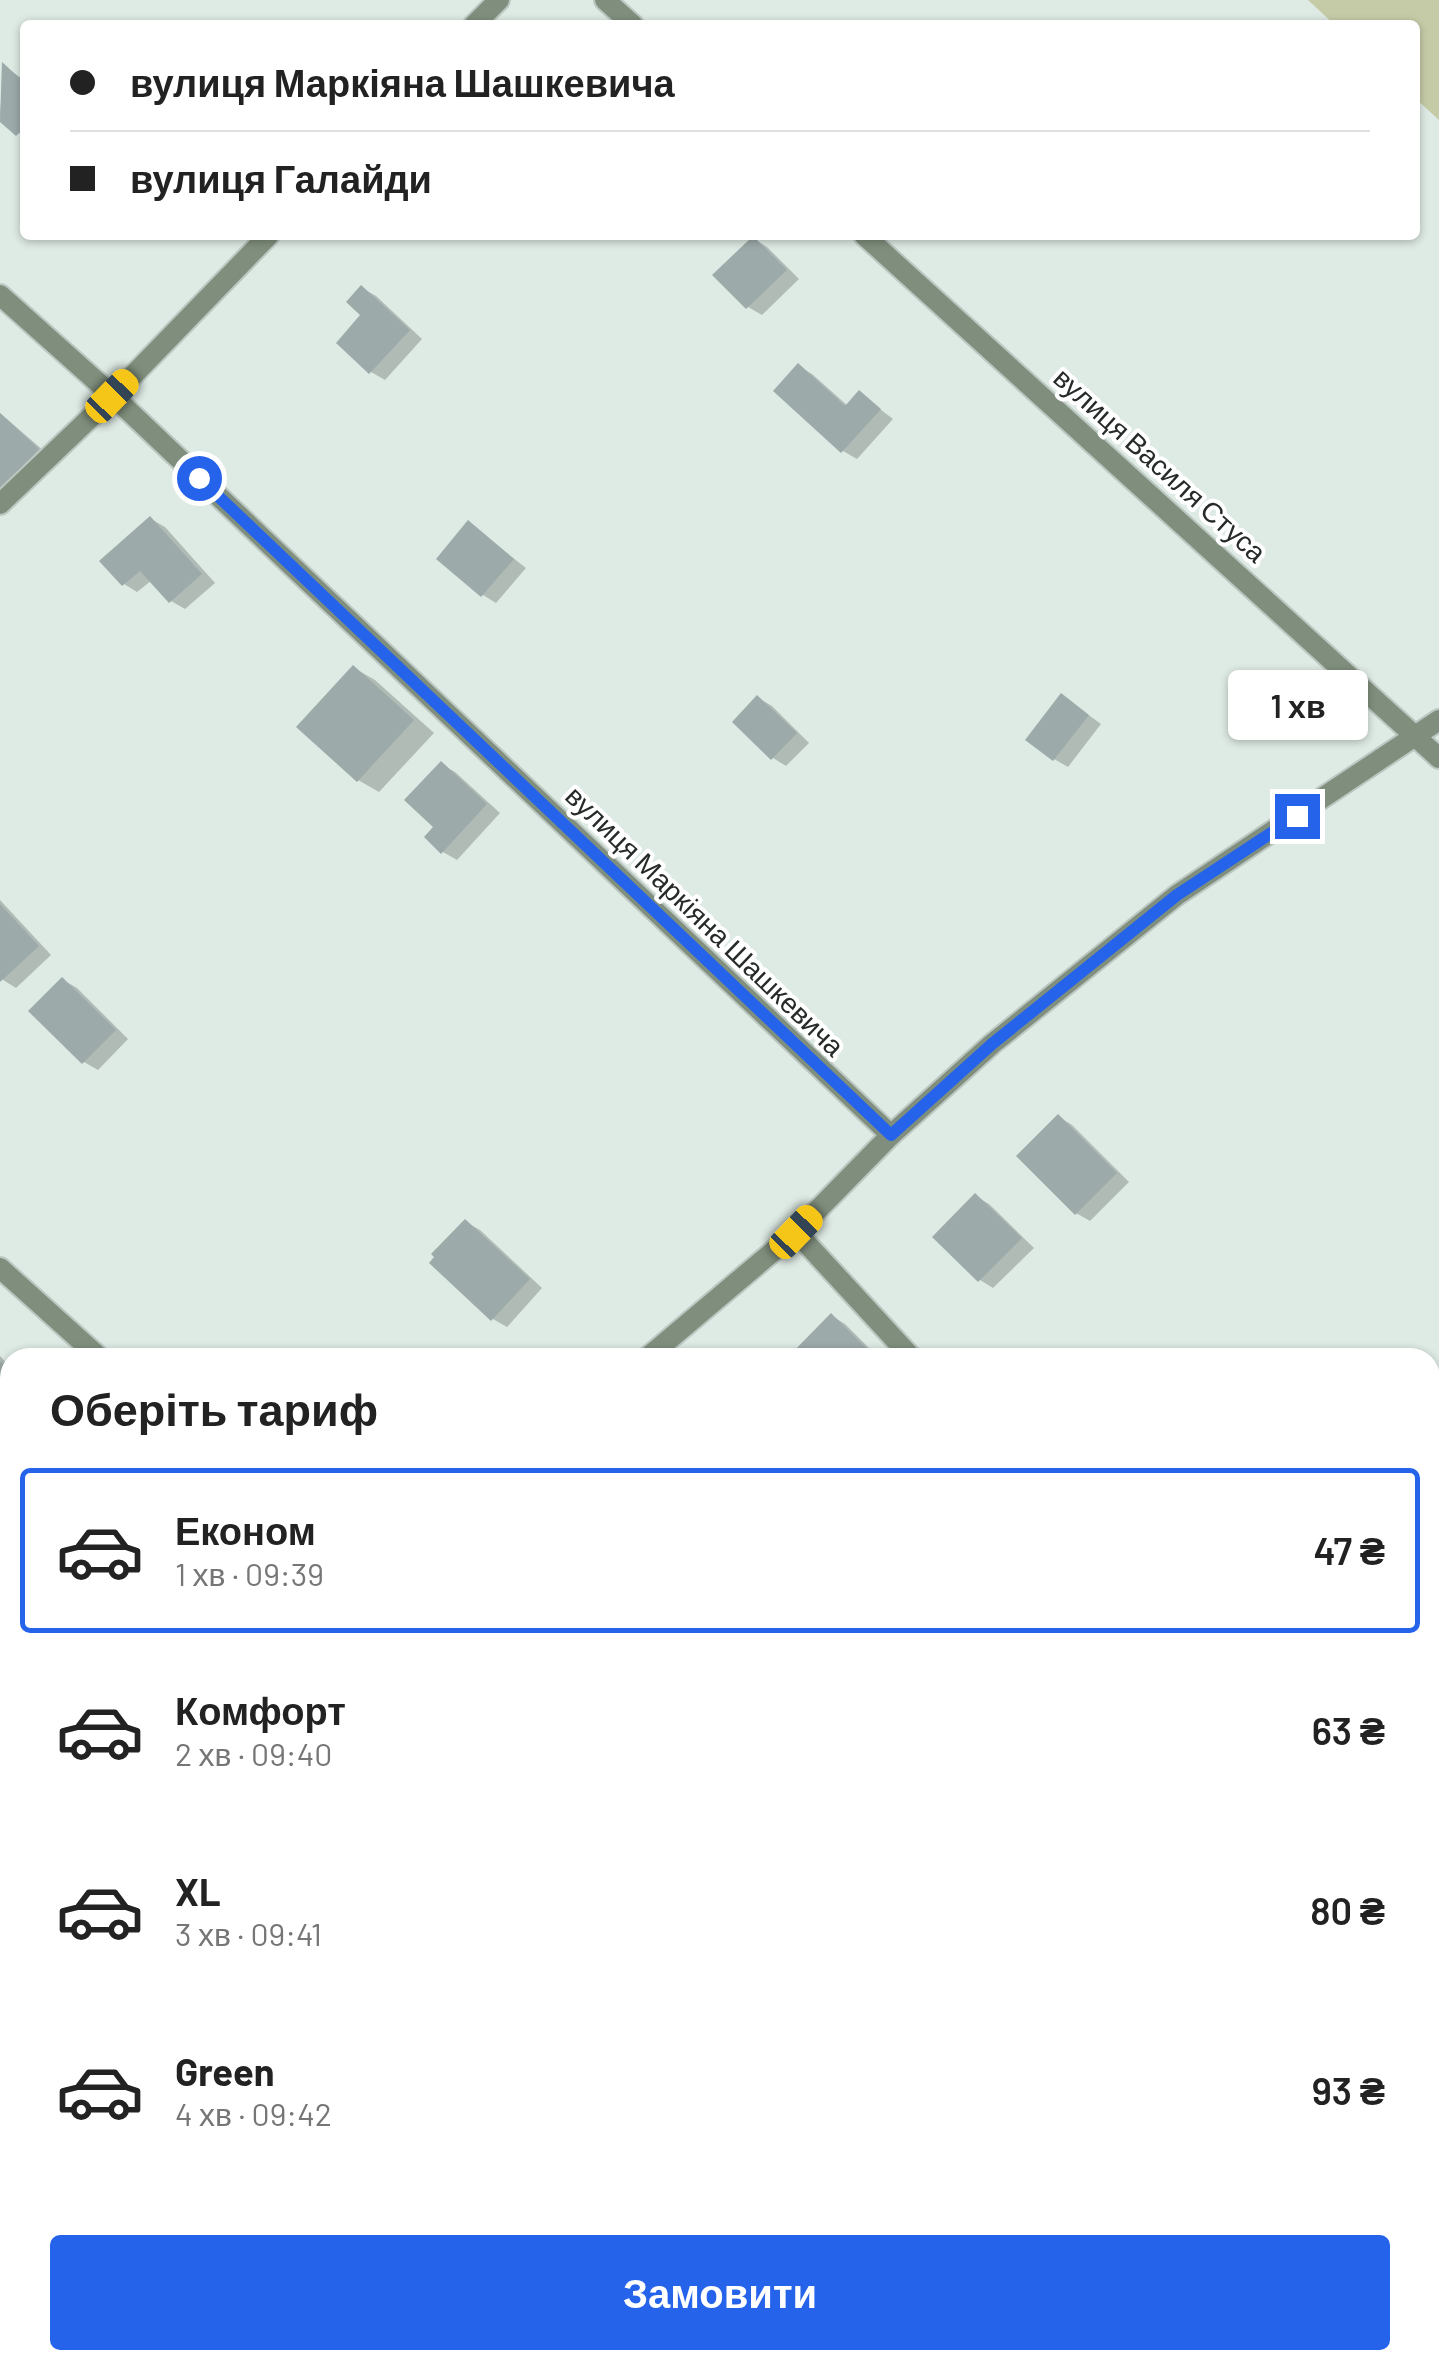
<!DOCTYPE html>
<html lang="uk">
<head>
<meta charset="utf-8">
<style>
	:root { --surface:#fff; --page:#f2f2f2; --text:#222; --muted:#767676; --line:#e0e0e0; --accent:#2563eb }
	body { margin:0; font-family:Barlow,sans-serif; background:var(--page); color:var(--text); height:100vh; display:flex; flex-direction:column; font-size:38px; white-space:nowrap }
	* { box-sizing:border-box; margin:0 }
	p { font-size:32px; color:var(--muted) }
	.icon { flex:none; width:55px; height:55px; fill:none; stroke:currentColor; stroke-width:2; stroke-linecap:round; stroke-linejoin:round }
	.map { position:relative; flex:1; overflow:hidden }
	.details { position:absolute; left:0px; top:1348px; width:1440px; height:1022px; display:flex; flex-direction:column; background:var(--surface); border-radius:30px 30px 0 0; box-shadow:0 2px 8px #0004 }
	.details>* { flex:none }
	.guide { position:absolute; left:20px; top:20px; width:1400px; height:220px; border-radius:10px; box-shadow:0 2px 8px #0004; display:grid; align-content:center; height:220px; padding:0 50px; background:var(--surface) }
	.end { position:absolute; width:45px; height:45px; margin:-22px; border:12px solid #2563eb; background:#fff; box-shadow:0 0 0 5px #fff }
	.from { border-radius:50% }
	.bubble { position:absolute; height:70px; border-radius:10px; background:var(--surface); box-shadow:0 2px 8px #0004; font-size:32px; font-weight:600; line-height:70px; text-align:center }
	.car { position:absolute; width:30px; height:60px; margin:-30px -15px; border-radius:12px; box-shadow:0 0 8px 2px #0007; background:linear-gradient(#f5c518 24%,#345 0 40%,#f5c518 0 76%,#345 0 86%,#f5c518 0) }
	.guide b { display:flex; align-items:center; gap:35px; height:95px; font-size:38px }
	.guide b+b { border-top:2px solid var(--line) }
	.guide i { width:25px; height:25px; background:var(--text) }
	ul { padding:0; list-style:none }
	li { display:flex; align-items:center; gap:30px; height:165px; margin:0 20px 15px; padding:0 30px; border:5px solid transparent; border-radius:10px }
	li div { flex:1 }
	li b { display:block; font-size:38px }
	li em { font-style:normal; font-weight:600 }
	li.on { border-color:var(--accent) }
	li>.icon { width:90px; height:90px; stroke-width:1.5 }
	h2 { padding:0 50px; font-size:45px; line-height:120px }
	.action { display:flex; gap:20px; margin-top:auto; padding:20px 50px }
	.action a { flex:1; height:115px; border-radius:10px; background:var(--accent); color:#fff; font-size:40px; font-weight:600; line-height:115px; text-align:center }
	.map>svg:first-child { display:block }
	.garden { fill:#c6cba7 }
	.shadow { fill:#0003 }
	.building { fill:#9caaa9 }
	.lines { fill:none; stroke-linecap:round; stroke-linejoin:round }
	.minor-casing { stroke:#bdc7c2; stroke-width:24 }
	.minor { stroke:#808f7d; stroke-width:20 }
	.route { stroke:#2563eb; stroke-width:12 }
	.labels { text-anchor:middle; stroke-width:8; stroke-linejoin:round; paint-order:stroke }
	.street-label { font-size:28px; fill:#262a28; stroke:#fff }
</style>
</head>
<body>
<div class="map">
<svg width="1439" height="2368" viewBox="0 0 1439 2368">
	<rect width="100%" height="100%" fill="#deeae4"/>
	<polygon class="garden" points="1308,0 1439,0 1439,120 1415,98 1415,25 1335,25"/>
	<g class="shadow">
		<polygon points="3,65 25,81 25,138 0,118"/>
		<polygon points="754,239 767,247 799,279 762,315 748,307 716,275"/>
		<polygon points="362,288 376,296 422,339 385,380 371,372 339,343 364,315"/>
		<polygon points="798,366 812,374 848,406 859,393 893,419 857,459 843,451"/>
		<polygon points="0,413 52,458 0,497"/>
		<polygon points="151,519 165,527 215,583 185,609 171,601 152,580 137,592 124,584"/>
		<polygon points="468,523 526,568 496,603 483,595"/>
		<polygon points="354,668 375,680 434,733 379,792 358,780"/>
		<polygon points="758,698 772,706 809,743 786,766 773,758"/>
		<polygon points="1075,705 1101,724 1068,767 1054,759"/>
		<polygon points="441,764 455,772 500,813 457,860 443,852 437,827"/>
		<polygon points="0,900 51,955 16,988 0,978"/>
		<polygon points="63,980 77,988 128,1039 98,1070 84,1062"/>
		<polygon points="1059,1117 1072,1125 1129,1182 1090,1221 1076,1213"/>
		<polygon points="975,1196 989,1204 1034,1248 993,1288 980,1280"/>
		<polygon points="466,1222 480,1230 542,1288 507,1327 493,1319"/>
		<polygon points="832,1316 845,1324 879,1358 790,1358"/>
		<polygon points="0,1356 10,1367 10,1417 0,1411"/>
		<polygon points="1430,1671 1439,1681 1439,1694 1432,1700"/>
		<polygon points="0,2139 10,2150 10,2185 0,2193"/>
		<polygon points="117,2360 150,2360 141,2368 126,2368"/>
		<polygon points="409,2360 483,2360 491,2368 417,2368"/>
	</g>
	<g class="building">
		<polygon points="2,62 25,83 25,127 16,136 0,122"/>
		<polygon points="753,236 787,270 746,309 712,275"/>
		<polygon points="361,285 410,330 369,374 336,343 360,315 346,302"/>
		<polygon points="798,363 845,406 859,390 881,409 841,453 773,391"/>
		<polygon points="0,413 39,449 0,493"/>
		<polygon points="150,516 202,574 169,603 140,571 122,586 99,561"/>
		<polygon points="468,520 514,559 481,597 436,559"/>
		<polygon points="353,665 414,720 357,782 296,727"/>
		<polygon points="1061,693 1089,715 1053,761 1025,740"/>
		<polygon points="757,695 797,733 771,760 732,722"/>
		<polygon points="441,761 487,804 441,854 424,837 433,827 404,800"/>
		<polygon points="0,904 39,946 0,982"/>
		<polygon points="62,977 116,1030 82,1064 28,1011"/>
		<polygon points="1058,1114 1117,1173 1075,1215 1016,1156"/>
		<polygon points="975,1193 1022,1238 978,1282 932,1237"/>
		<polygon points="465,1219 530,1279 491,1321 429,1263 434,1257 431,1254"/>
		<polygon points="831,1313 876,1358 787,1358"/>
		<polygon points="0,1361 10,1372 10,1401 0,1410"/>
		<polygon points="1430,1672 1439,1682 1439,1686 1430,1694"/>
		<polygon points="10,1814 10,1836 0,1826"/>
		<polygon points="1439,2036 1439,2056 1430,2047"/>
		<polygon points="0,2144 10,2156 10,2166 0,2174"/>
		<polygon points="406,2360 479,2360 482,2363 477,2368 413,2368"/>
	</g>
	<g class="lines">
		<defs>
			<g id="minor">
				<polyline points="605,0 633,25"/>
				<polyline points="474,25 499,0"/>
				<polyline points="864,235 1439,758"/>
				<polyline points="0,295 113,396 891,1135"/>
				<polyline points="0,504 113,396 269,235"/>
				<polyline points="796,1232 912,1358"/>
				<polyline points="0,1268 100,1358"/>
				<polyline points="647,1358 796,1232 891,1135 992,1044 1177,895 1439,720"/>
				<polyline points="1430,1923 1439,1932"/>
				<polyline points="0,1933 10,1924"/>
				<polyline points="265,2360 273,2368"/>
				<polyline points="1046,2360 1054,2368"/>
				<polyline points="946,2368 955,2360"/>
			</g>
		</defs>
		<use href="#minor" class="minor-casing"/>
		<use href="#minor" class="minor"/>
	</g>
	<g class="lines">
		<polyline class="route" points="199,478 891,1135 992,1044 1177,895 1297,816"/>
	</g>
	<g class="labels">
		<g class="street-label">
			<text transform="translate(1160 465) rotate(42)" y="10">вулиця Василя Стуса</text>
			<text transform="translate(705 921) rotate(44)" y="10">вулиця Маркіяна Шашкевича</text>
		</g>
	</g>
</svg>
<i class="end from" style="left:199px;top:478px"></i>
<i class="end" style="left:1297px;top:816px"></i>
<div class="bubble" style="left:1228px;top:670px;width:140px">1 хв</div>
<i class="car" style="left:112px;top:396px;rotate:44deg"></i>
<i class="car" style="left:796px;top:1232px;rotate:44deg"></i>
<div class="guide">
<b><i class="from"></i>вулиця Маркіяна Шашкевича</b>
<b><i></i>вулиця Галайди</b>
</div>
<section class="details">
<h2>Оберіть тариф</h2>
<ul>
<li class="on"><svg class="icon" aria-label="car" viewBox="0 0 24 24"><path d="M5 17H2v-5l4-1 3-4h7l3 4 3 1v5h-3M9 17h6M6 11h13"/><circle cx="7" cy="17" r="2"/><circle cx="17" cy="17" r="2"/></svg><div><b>Економ</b><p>1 хв · 09:39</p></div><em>47 ₴</em></li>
<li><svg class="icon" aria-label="car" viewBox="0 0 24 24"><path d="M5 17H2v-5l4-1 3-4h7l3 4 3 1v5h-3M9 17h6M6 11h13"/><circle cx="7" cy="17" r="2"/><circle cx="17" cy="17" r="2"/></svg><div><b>Комфорт</b><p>2 хв · 09:40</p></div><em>63 ₴</em></li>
<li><svg class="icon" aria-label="car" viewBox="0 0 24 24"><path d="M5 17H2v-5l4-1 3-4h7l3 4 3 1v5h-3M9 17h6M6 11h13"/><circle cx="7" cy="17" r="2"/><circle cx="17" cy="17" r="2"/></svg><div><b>XL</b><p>3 хв · 09:41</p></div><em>80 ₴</em></li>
<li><svg class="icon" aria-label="car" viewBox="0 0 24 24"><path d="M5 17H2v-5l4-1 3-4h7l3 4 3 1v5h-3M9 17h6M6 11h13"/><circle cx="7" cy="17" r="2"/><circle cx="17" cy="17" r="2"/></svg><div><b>Green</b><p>4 хв · 09:42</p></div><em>93 ₴</em></li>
</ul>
<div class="action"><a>Замовити</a></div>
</section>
</div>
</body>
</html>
